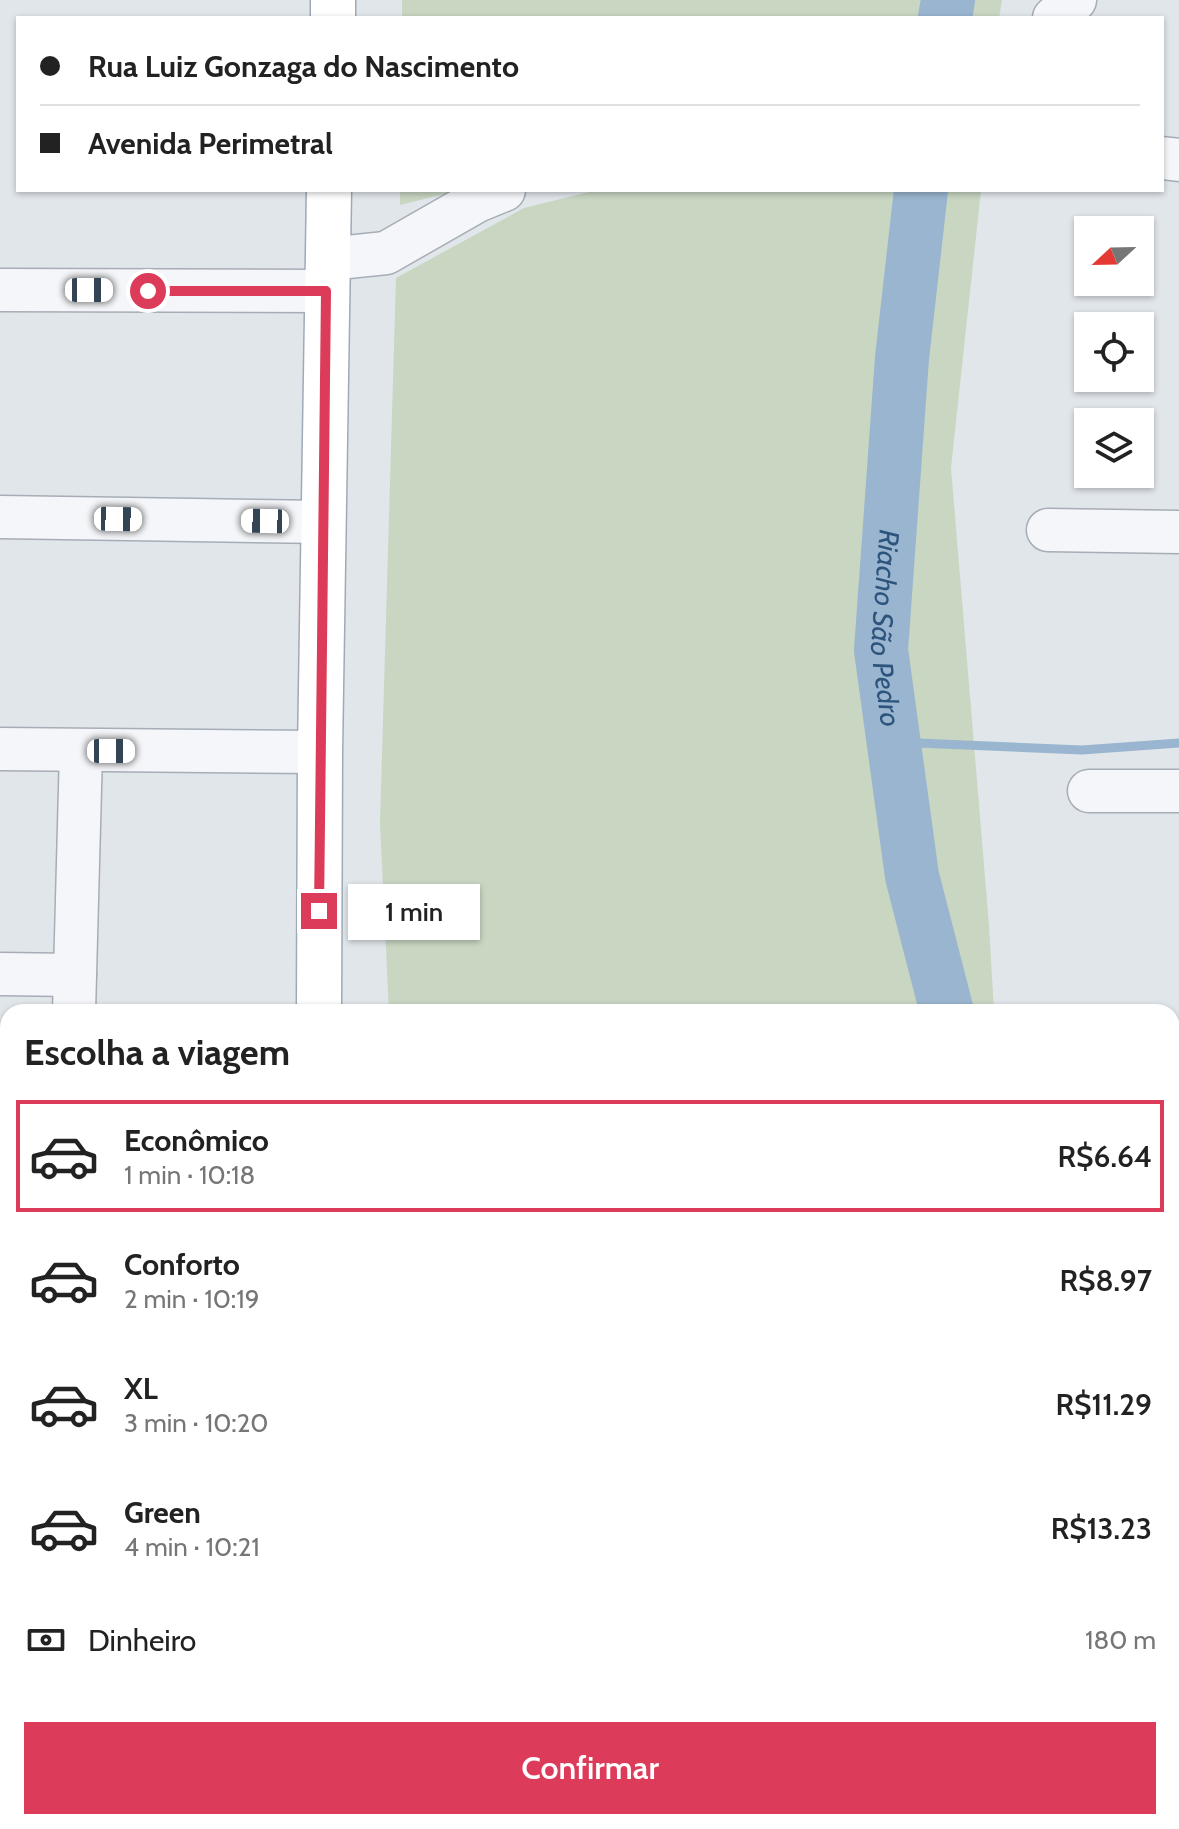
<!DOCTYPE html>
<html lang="pt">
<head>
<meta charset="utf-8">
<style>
	:root { --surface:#fff; --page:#f2f2f2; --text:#222; --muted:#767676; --line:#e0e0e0; --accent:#dc3b59 }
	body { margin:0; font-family:Cabin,sans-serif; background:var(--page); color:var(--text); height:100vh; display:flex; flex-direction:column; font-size:30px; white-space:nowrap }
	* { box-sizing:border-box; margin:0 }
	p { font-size:26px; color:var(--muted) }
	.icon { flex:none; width:44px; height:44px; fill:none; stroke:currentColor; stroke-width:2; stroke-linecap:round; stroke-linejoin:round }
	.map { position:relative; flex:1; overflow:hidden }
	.sheet { position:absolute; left:0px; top:1004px; width:1180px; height:826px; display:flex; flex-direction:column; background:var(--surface); border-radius:24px 24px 0 0; box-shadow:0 2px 6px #0004 }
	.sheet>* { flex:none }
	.hud { position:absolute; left:16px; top:16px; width:1148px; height:176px; border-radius:0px; box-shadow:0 2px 6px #0004; display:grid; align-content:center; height:176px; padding:0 24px; background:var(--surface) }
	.needle { width:52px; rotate:248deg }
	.tools { position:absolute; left:1074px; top:216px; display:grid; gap:16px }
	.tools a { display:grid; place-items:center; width:80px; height:80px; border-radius:0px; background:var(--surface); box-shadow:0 2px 6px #0004; font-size:40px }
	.end { position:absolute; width:36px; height:36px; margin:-18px; border:10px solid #dc3b59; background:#fff; box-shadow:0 0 0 4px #fff }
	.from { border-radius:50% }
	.bubble { position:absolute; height:56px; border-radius:0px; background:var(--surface); box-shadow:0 2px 6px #0004; font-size:26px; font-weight:600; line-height:56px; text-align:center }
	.car { position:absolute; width:24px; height:48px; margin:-24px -12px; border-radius:10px; box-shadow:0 0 6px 2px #0007; background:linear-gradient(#fff 24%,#345 0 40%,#fff 0 76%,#345 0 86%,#fff 0) }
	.hud b { display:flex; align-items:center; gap:28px; height:76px; font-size:30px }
	.hud b+b { border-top:2px solid var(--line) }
	.hud i { width:20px; height:20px; background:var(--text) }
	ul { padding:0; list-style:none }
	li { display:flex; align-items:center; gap:24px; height:112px; margin:0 16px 12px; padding:0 8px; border:4px solid transparent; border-radius:0px }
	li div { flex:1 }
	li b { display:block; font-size:30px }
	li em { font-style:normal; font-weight:600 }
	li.active { border-color:var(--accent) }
	li>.icon { width:72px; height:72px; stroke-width:1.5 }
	h2 { padding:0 24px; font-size:36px; line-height:96px }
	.pay { display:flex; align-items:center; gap:20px; height:88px; padding:0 24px; font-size:30px }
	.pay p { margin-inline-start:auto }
	.action { display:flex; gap:16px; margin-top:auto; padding:16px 24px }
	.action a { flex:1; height:92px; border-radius:0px; background:var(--accent); color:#fff; font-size:32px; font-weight:600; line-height:92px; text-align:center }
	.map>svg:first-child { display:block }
	.green { fill:#c8d6c2 }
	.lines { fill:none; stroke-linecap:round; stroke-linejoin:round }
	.stream { stroke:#99b5cf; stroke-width:9 }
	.river { stroke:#99b5cf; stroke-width:54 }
	.minor-casing { stroke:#a6adb6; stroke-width:45 }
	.major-casing { stroke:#9faab8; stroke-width:47 }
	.minor { stroke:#f5f6f9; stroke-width:42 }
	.major { stroke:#fff; stroke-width:44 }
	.route { stroke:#dc3b59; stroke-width:10 }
	.labels { text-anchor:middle; stroke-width:6; stroke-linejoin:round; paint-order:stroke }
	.water-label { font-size:28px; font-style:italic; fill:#2d547d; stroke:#f1f5f8 }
</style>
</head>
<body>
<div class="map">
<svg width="1179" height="1829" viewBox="0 0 1179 1829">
	<rect width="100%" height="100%" fill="#e1e6eb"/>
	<g class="green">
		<polygon points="402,0 1002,0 999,18 402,18"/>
		<polygon points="400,190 461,190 400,205"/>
		<polygon points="597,190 981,190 951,468 989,925 994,1012 389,1012 380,823 396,278 524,208"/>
		<polygon points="458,1822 966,1822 970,1829 456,1829"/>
	</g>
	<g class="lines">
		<polyline class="stream" points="894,742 1082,750 1179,743"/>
		<g class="river">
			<polyline points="945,18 948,0"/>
			<path id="s1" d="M 921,190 L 902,358 L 881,650 L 912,876 L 947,1012"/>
			<polyline points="843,1829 845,1822"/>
		</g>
		<defs>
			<g id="minor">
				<polyline points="1054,18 1075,0"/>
				<polyline points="1162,158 1179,160"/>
				<polyline points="328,259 386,253 477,201 504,190"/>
				<polyline points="0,290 326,291"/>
				<polyline points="0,517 324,522"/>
				<polyline points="1048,530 1179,532"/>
				<polyline points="0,749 320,752"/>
				<polyline points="1089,791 1179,791"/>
				<polyline points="0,974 75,975"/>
				<polyline points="74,1012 81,751"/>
				<polyline points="0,1212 8,1212"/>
				<polyline points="0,1586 8,1582"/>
				<polyline points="0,1622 8,1661"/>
				<polyline points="14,1829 39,1822"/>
			</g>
			<g id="major">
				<polyline points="333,18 333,0"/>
				<polyline points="319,1012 320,752 329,190"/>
				<polyline points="403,1822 404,1829"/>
			</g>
		</defs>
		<use href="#minor" class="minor-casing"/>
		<use href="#major" class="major-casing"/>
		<use href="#minor" class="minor"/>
		<use href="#major" class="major"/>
	</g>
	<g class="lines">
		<polyline class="route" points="148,291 326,291 319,911"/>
	</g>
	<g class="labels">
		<g class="water-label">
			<text dy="10" stroke="none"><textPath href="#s1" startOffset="440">Riacho São Pedro</textPath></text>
		</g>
	</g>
</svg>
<div class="tools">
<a><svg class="needle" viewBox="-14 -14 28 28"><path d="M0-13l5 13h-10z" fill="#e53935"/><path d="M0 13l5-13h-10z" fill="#767676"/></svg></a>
<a><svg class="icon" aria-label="locate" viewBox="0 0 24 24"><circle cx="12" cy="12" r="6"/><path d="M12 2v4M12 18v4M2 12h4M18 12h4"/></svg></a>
<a><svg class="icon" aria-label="layers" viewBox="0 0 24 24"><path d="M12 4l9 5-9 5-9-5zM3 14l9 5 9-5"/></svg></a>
</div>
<i class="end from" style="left:148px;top:291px"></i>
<i class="end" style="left:319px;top:911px"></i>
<div class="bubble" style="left:348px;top:884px;width:132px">1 min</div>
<i class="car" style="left:89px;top:290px;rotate:90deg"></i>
<i class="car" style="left:118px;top:519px;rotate:91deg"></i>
<i class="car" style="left:265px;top:521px;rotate:271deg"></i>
<i class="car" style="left:111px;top:751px;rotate:90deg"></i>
<div class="hud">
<b><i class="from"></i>Rua Luiz Gonzaga do Nascimento</b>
<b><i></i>Avenida Perimetral</b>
</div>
<section class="sheet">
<h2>Escolha a viagem</h2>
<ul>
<li class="active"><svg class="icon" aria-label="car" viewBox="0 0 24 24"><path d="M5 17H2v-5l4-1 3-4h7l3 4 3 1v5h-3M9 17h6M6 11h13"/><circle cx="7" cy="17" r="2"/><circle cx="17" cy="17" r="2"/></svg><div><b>Econômico</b><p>1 min · 10:18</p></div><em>R$6.64</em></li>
<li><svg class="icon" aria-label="car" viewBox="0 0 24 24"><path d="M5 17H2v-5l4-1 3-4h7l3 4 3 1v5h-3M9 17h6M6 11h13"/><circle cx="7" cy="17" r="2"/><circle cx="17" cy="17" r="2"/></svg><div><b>Conforto</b><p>2 min · 10:19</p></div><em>R$8.97</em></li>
<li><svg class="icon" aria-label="car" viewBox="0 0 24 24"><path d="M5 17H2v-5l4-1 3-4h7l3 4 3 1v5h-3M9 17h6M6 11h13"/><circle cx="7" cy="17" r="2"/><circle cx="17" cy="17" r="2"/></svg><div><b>XL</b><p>3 min · 10:20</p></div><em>R$11.29</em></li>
<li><svg class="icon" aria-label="car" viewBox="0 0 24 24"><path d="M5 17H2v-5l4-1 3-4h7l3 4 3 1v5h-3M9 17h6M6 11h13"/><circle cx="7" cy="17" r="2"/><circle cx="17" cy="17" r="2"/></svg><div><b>Green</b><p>4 min · 10:21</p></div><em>R$13.23</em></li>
</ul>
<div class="pay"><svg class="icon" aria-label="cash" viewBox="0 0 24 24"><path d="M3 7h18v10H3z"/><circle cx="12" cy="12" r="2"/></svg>Dinheiro<p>180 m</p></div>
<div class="action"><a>Confirmar</a></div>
</section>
</div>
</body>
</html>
